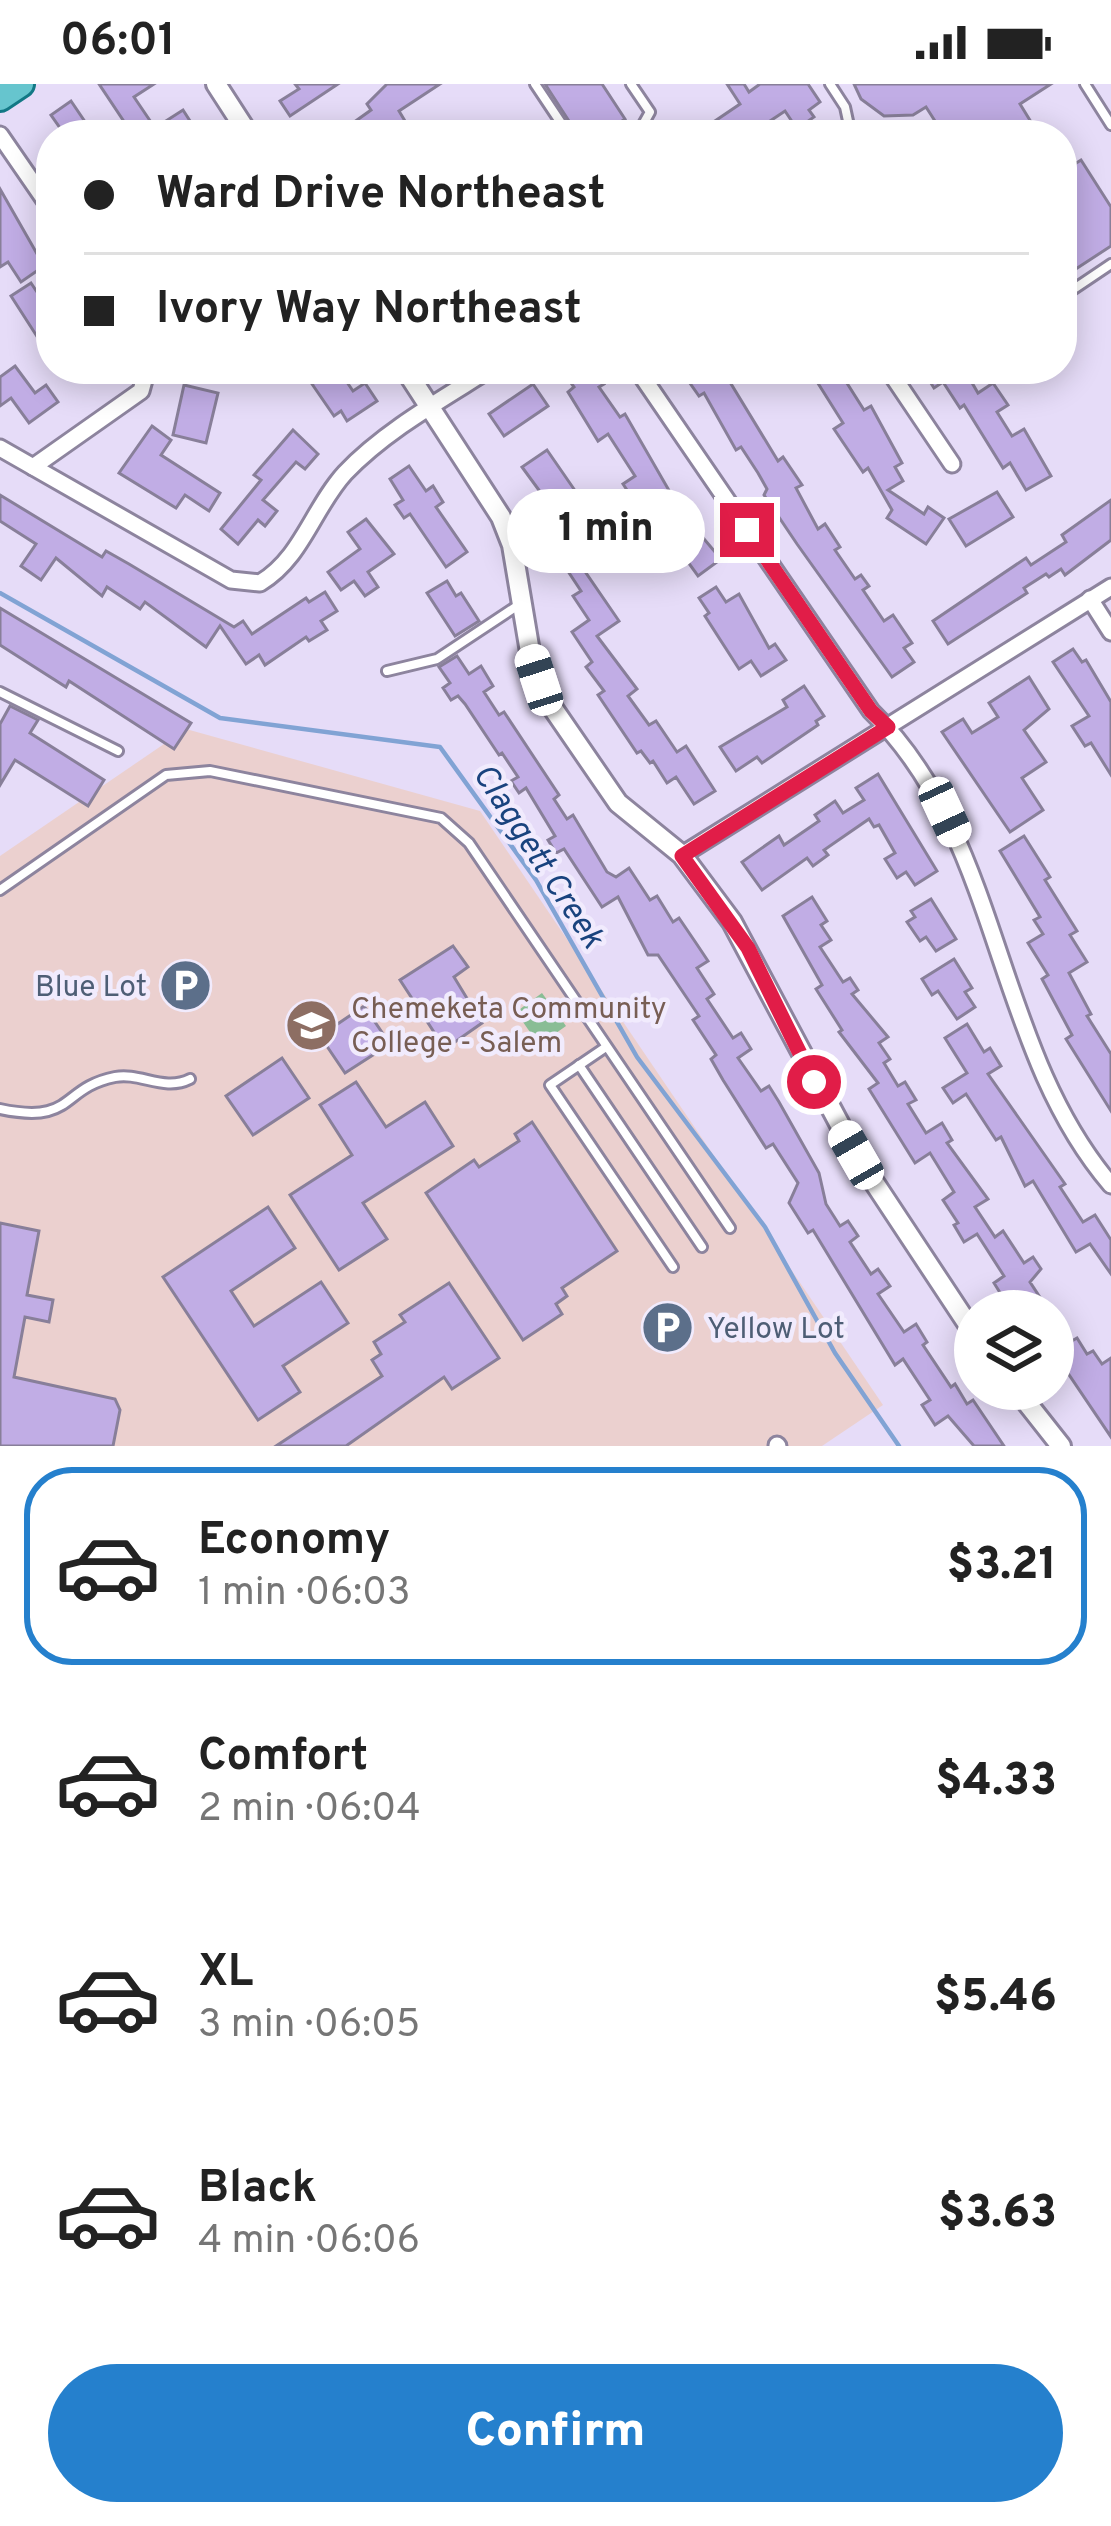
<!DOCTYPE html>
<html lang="en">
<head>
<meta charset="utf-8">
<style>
	:root { --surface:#fff; --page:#f2f2f2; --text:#222; --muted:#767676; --line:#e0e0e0; --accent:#2580cd }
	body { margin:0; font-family:Overpass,sans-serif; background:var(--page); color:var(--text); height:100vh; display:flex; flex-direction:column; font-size:45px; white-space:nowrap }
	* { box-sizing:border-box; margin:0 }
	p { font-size:39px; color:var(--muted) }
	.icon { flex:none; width:66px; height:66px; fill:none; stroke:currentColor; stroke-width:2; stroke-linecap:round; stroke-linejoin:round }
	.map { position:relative; height:1362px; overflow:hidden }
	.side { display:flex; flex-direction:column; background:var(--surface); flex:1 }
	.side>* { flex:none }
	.hud { position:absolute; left:36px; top:36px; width:1041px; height:264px; border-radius:48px; box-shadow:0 6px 30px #0003; display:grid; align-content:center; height:264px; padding:0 48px; background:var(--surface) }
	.buttons { position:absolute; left:954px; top:1206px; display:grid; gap:24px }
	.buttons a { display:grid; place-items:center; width:120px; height:120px; border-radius:50%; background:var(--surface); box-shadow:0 6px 30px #0003; font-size:60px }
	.end { position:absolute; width:54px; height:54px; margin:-27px; border:15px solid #e11d48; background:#fff; box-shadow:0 0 0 6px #fff }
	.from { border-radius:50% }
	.bubble { position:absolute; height:84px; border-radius:42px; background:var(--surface); box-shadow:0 6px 30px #0003; font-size:39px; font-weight:800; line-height:84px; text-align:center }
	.car { position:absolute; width:36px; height:72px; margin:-36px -18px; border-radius:15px; box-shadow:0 0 9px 3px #0007; background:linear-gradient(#fff 24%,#345 0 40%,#fff 0 76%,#345 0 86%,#fff 0) }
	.hud b { display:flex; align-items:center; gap:42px; height:114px; font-size:45px }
	.hud b+b { border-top:3px solid var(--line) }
	.hud i { width:30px; height:30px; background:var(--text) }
	ul { padding:21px 0 0; list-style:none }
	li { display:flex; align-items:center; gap:36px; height:198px; margin:0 24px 18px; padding:0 24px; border:6px solid transparent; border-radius:48px }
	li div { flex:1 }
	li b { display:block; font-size:45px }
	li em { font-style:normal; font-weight:800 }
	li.on { border-color:var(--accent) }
	li>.icon { width:108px; height:108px; stroke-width:1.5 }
	.primary-button { display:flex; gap:24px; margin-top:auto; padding:24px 48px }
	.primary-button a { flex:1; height:138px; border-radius:72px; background:var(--accent); color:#fff; font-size:48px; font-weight:800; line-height:138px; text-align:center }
	.status { display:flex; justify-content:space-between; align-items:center; height:84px; padding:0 60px; background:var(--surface); direction:ltr }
	.status svg { height:33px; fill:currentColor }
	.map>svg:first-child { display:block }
	.education { fill:#ebd0cf }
	.green { fill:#89bd95 }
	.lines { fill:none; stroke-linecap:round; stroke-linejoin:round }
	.stream { stroke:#81a3d4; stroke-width:4.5 }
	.building { fill:#c1ade5; stroke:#887f99; stroke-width:3 }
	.service-casing { stroke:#8d849e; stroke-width:14 }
	.minor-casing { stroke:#8d849e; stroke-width:21 }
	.tertiary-casing { stroke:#8d849e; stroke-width:24 }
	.primary-casing { stroke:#127885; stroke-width:30 }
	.service { stroke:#fff; stroke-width:8 }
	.minor { stroke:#fff; stroke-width:15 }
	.tertiary { stroke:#fff; stroke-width:18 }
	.primary { stroke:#66c5ce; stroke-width:24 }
	.route { stroke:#e11d48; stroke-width:15 }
	.labels { text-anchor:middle; stroke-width:9; stroke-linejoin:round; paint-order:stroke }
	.service-label { font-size:30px; fill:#4e5e75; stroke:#f1ebfd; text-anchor:end }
	.education-label { font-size:30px; fill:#785e54; stroke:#f1ebfd; text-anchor:start }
	.water-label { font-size:33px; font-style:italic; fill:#19437e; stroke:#f1ebfd }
</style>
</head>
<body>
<div class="status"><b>06:01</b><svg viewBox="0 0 49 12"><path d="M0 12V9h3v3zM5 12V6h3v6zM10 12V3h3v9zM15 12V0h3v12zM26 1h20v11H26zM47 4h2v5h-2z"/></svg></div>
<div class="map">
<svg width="1111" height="1362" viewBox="0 0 1111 1362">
	<rect width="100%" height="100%" fill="#e6dcf8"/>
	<polygon class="education" points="186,645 480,727 883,1321 822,1362 0,1362 0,772"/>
	<polygon class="green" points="542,909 566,942 539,961 516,928"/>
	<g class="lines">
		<polyline class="stream" points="0,509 220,634 440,663 536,796 637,973 765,1143 835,1269 899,1362"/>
	</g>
	<g class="building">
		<polygon points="99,0 154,0 134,13 155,44 183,26 199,51 133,51"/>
		<polygon points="295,0 338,0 290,32 280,17 299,5"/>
		<polygon points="387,0 440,0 399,27 405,37 383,51 336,51 371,26 367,20"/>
		<polygon points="545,0 602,0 625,35 601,51 578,51"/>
		<polygon points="727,0 744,0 749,8 760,0 808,0 820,18 809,26 814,33 797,45 785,27 749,51 724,51 715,37 740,20"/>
		<polygon points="854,0 1051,0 1020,20 1039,51 944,51 926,23 913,31 884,32 861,15"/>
		<polygon points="71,17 94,51 65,51 51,31"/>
		<polygon points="1081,76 1111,123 1111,162 1062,194 1062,88"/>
		<polygon points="0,105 44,182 21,198 8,178 0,183"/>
		<polygon points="31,199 51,229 51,245 38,254 11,212"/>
		<polygon points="15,282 35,309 46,301 58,318 29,339 11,314 0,322 0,293"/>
		<polygon points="315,285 338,285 353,307 365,299 377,317 347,337 341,327 334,332 312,300 321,294"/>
		<polygon points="561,285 593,285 604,300 599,303 620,333 625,330 682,429 721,475 698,492 662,442 654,447 623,400 635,392 608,350 598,357 568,308 574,303"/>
		<polygon points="680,285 722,285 778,377 783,373 802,401 796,404 818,445 825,440 840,463 835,466 855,495 861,491 869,502 863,506 884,537 893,531 912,559 904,564 914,578 892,593 797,460 764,411 767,405 758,389 741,363 736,366 704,309 699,312"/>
		<polygon points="809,285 838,285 864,326 871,322 902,379 895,383 903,397 888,406 924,430 928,423 944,434 926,460 887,434 892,426 868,384 863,388 834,345 843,339"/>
		<polygon points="922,285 964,285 978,309 993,299 1008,321 997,328 1012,352 1024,345 1051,392 1026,406 1010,379 1003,384 964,321 960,324 943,298 934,304"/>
		<polygon points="533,300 548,322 504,352 489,330"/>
		<polygon points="184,301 218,309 206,359 173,351"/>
		<polygon points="152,342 171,356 161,371 220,409 209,427 185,411 176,424 119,389"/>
		<polygon points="293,346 318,370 305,385 296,378 263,416 277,427 265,442 258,436 238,460 221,445 261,396 254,391"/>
		<polygon points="547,366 576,408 552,424 522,383"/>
		<polygon points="409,382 426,407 433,402 443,418 436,423 467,468 446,483 410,430 404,434 395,421 403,416 390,395"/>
		<polygon points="997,408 1013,433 966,462 949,435"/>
		<polygon points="0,411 102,473 106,467 129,480 234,543 243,537 252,550 306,514 309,518 325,508 337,527 321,537 327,546 309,557 306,553 265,581 259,571 246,580 220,542 206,563 145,518 140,525 107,503 102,512 56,474 41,496 21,482 36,460 0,437"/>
		<polygon points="1111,416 1111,456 1065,491 1061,485 1049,493 1046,490 1024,504 1027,509 948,560 933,537 1026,474 1031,481 1066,458 1062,451"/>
		<polygon points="586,434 607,465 582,483 619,537 597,552 637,605 628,612 649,641 656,637 677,668 686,662 715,707 694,720 676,693 667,699 653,677 650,679 641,667 637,669 598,611 604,607 586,583 592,578 572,548 589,536 573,512 581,507 558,472 577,458 569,446"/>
		<polygon points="366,435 394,470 368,488 378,503 365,512 354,497 341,506 328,488 360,465 348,448"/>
		<polygon points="447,497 456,512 461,509 479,537 455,552 427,509"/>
		<polygon points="716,503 726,518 739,510 769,564 775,560 786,576 761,592 751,577 739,585 705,532 709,529 699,514"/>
		<polygon points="0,524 191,639 174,665 69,597 66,603 0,561"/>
		<polygon points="1073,565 1082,578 1086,576 1111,618 1111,691 1091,659 1085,662 1072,642 1089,632 1053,578"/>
		<polygon points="457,572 469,590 481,582 493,602 484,608 499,631 504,628 559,711 554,715 567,735 573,731 607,788 616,793 629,784 650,816 657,812 673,838 679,834 696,859 708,877 697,884 714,910 707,915 733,954 741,949 751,965 738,974 761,1007 769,1002 779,1018 819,1089 826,1120 840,1142 848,1137 858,1152 850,1158 871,1190 878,1185 890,1202 878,1210 904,1248 916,1240 927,1258 923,1261 951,1303 955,1300 967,1320 973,1316 1004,1362 974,1362 948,1332 935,1341 922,1321 930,1316 903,1275 895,1281 813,1146 808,1149 789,1119 798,1099 773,1060 766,1064 723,996 711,975 716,971 693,936 699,932 658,871 648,871 618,813 602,823 564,765 556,769 548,756 555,752 526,704 519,709 511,697 518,693 502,669 499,671 465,620 458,612 451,616 443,604 450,599 439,583"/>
		<polygon points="1029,593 1049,625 1024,646 1046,678 1022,694 1043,726 1010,748 942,648 963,635 972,649 998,633 989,619"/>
		<polygon points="804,602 824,632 816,637 818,641 762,679 757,673 736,687 720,663 787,623 783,616"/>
		<polygon points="10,622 38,636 30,649 104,696 88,722 15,676 0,701 0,640"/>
		<polygon points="878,690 937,787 915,801 906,788 897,794 885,775 895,769 879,741 874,743 869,735 824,766 828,771 813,782 807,774 762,806 742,778 779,752 784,761 819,737 815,731 835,717 843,729 864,716 856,704"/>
		<polygon points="1024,752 1050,793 1045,796 1077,847 1070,851 1087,878 1069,889 1091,930 1087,932 1111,970 1111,1027 1066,955 1072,951 1042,895 1048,891 1028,859 1043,850 1034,836 1040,833 1000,767"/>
		<polygon points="812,813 827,837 821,841 831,856 820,863 843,898 850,894 858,906 852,910 888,953 879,959 890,975 884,979 898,1002 905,998 916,1016 908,1020 926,1049 942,1039 952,1056 947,1059 988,1115 975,1123 995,1153 1003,1147 1024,1179 1033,1173 1041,1185 1030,1198 1049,1227 1016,1227 1004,1215 994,1199 1004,1192 977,1150 964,1158 954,1141 958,1139 943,1116 954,1108 930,1069 915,1079 869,1005 878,999 839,948 842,946 816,905 822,901 783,832"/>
		<polygon points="931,815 956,855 936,867 926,853 920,857 907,838 915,833 911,827"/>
		<polygon points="453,862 468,883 454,893 482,939 445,965 400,896"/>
		<polygon points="954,875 972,904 965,908 975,923 957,935 938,907 932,911 922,895"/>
		<polygon points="364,922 390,960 345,989 320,952"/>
		<polygon points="967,940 984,968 990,964 1001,982 988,990 1065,1100 1060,1103 1083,1138 1095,1131 1111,1156 1111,1190 1090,1160 1076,1168 1033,1097 1025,1102 1001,1053 996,1056 966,1010 953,1019 943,1004 967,989 945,954"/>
		<polygon points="282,974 309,1014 253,1051 226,1012"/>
		<polygon points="356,998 386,1043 425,1018 453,1062 363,1119 387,1155 339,1186 290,1111 352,1071 320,1021"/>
		<polygon points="532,1038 617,1167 562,1204 567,1212 556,1220 562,1230 523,1256 426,1109 474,1076 479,1083 519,1057 515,1050"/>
		<polygon points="268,1123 295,1164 231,1207 254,1242 321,1198 348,1239 283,1282 300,1308 258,1336 163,1193"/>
		<polygon points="0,1139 39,1147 27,1211 53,1216 49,1238 25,1233 14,1293 115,1315 120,1326 113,1362 0,1362"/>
		<polygon points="449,1199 499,1274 452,1305 444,1293 346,1362 276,1362 382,1292 372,1276 381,1270 374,1258 405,1238 400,1231"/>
		<polygon points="1053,1233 1070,1258 1077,1254 1087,1270 1093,1267 1102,1280 1111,1274 1111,1353 1053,1267"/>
	</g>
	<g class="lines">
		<defs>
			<g id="service">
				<polyline points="535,0 569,51"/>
				<polyline points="830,0 845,23 851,51"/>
				<polyline points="1085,0 1111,41"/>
				<polyline points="630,51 641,44 650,28 631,0"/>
				<polyline points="1062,213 1111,180"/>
				<polyline points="387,587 437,575 520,520"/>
				<polyline points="0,608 118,667"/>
				<polyline points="0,806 166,691 210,687 441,734 469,759 730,1144"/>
				<polyline points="606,963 550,1001 673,1183"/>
				<polyline points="579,981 702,1163"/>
				<path d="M 0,1025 C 75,1041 60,1004 115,993 C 140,988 164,1008 190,995"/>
			</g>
			<g id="minor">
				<polyline points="0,51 51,125"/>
				<path d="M 637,285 L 871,627 C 1003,755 992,962 1111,1101"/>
				<polyline points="888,285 952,380"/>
				<path d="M 0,364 L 231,496 L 260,499 C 302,474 313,424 345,389 C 385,347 441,316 490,285"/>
				<polyline points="33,383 141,307 147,285"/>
				<polyline points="1090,515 1111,548"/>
				<polyline points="682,771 1111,503"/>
				<polyline points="777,1361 778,1362"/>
			</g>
			<g id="tertiary">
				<polyline points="216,0 249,51"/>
				<polyline points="405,285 501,433 512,461 530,568 550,620 618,719 682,771 732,838 856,1071 975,1251"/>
				<polyline points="1016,1305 1061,1362"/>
			</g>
			<polyline id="primary" points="0,14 21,0"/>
		</defs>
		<use href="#service" class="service-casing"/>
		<use href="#minor" class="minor-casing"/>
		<use href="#tertiary" class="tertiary-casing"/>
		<use href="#primary" class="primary-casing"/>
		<use href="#service" class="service"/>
		<use href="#minor" class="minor"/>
		<use href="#tertiary" class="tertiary"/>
		<use href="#primary" class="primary"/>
	</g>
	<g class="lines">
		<polyline class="route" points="747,446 871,627 888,643 682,772 748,864 814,998"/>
	</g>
	<defs>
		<symbol id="parking-disc" viewBox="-11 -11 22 22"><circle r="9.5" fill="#5c6f8a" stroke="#f1ebfd"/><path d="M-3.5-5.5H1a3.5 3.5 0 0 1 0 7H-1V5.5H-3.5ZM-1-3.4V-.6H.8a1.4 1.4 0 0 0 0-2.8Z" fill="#fff"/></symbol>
		<symbol id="university-disc" viewBox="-11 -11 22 22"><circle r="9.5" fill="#8d6e63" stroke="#f1ebfd"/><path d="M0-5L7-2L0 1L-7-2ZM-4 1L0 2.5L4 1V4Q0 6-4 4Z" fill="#fff"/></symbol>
	</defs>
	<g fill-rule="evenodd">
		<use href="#parking-disc" x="156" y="872" width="59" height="59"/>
		<use href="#university-disc" x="282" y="912" width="59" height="59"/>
		<use href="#parking-disc" x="638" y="1214" width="59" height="59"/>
	</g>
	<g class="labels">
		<g class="service-label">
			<text x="147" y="912">Blue Lot</text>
			<text x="707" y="1254" text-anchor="start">Yellow Lot</text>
		</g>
		<g class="education-label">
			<text x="351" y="934">Chemeketa Community<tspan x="351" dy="34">College - Salem</tspan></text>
		</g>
		<g class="water-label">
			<text transform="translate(540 771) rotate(57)" y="12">Claggett Creek</text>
		</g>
	</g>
</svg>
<div class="buttons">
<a><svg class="icon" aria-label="layers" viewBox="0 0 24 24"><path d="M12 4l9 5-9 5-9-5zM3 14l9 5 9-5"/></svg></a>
</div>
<i class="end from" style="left:814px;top:998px"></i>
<i class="end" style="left:747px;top:446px"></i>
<div class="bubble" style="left:507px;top:405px;width:198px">1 min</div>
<i class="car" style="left:539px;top:596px;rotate:342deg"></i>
<i class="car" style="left:945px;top:728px;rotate:155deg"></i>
<i class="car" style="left:856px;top:1071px;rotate:330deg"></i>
<div class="hud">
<b><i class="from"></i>Ward Drive Northeast</b>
<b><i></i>Ivory Way Northeast</b>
</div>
</div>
<section class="side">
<ul>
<li class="on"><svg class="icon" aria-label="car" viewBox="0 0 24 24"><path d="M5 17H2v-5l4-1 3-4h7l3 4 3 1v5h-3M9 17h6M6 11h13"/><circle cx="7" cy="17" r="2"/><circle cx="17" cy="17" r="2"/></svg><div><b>Economy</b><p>1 min · 06:03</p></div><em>$3.21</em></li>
<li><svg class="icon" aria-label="car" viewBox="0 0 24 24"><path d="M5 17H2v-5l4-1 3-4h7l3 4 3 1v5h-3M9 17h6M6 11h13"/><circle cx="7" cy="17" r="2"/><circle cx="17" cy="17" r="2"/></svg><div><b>Comfort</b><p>2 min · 06:04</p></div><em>$4.33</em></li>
<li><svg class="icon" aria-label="car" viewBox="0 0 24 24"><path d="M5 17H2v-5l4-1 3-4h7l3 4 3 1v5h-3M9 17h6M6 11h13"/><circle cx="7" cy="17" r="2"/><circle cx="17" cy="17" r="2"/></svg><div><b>XL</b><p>3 min · 06:05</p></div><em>$5.46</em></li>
<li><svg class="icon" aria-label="car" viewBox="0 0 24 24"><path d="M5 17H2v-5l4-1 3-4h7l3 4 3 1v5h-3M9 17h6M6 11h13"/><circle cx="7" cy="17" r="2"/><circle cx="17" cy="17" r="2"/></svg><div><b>Black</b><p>4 min · 06:06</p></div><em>$3.63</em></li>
</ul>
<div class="primary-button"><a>Confirm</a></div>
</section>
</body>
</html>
